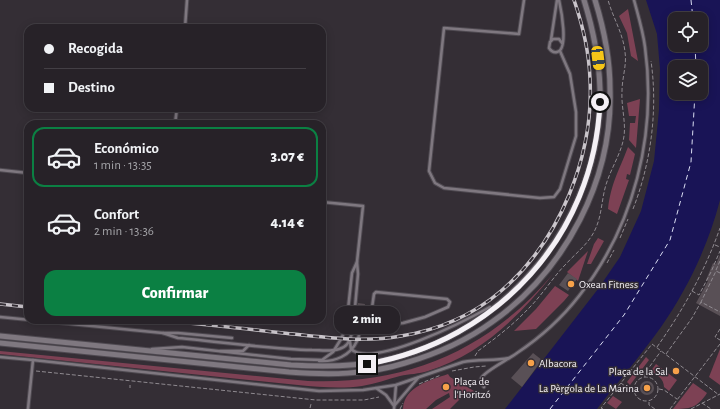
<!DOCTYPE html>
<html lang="es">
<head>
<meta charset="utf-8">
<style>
	:root { --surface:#272228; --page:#2f2a30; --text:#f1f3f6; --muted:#a4a4a8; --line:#433f45; --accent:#0b8043 }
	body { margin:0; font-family:"Alegreya Sans",sans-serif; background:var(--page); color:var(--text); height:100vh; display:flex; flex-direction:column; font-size:15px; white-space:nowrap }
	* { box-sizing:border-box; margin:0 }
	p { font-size:13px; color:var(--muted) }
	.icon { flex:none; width:22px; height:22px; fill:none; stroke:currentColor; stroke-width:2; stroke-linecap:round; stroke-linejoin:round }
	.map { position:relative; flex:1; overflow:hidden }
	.drawer { position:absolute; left:24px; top:120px; width:302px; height:204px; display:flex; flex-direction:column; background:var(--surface); border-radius:12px; box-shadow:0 2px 10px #0003,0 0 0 1px var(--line) }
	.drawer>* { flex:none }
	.top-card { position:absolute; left:24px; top:24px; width:302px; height:88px; border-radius:12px; box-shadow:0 2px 10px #0003,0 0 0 1px var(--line); display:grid; align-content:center; height:88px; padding:0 20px; background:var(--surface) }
	.buttons { position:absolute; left:668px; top:12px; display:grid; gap:8px }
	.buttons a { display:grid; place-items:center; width:40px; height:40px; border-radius:8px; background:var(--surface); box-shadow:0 2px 10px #0003,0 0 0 1px var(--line); font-size:20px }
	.end { position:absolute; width:18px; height:18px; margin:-9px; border:5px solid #f4f0f5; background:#111; box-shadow:0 0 0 2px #111 }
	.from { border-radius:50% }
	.bubble { position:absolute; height:28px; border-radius:12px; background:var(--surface); box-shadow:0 2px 10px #0003,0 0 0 1px var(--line); font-size:13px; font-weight:800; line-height:28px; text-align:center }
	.car { position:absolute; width:12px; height:24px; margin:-12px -6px; border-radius:5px; box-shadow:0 0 3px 1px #0007; background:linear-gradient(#f5c518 24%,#345 0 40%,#f5c518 0 76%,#345 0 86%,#f5c518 0) }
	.top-card b { display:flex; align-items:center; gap:14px; height:38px; font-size:15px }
	.top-card b+b { border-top:1px solid var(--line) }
	.top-card i { width:10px; height:10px; background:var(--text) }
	ul { padding:7px 0 0; list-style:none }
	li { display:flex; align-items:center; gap:12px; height:60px; margin:0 8px 6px; padding:0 12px; border:2px solid transparent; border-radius:12px }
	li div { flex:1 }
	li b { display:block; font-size:15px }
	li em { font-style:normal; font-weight:800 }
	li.on { border-color:var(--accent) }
	li>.icon { width:36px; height:36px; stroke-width:1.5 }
	.button { display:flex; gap:8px; margin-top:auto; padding:8px 20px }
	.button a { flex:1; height:46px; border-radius:12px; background:var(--accent); color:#fff; font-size:16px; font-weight:800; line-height:46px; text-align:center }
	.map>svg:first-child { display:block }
	.green { fill:#7d4154 }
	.water { fill:#191456; fill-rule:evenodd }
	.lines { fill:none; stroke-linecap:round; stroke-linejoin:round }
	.ferry { stroke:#d9ddf2; stroke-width:1; stroke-dasharray:5 4; stroke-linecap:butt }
	.building { fill:#595056 }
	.service-casing { stroke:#4f4a51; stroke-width:4.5 }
	.minor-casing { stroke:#4f4a51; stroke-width:7 }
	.path { stroke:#8f8a90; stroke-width:1; stroke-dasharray:4 2; stroke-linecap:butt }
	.service { stroke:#7f7880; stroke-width:2.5 }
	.minor { stroke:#7f7880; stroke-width:5 }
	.rail-casing { stroke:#cac5cb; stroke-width:3.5 }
	.rail { stroke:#342e35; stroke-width:2; stroke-dasharray:6; stroke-linecap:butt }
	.route { stroke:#f4f0f5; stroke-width:5 }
	.poi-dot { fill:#f7a14a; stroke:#342e35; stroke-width:1.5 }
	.labels { text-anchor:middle; stroke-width:3; stroke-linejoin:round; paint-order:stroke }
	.poi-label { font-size:11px; fill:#f4f0f5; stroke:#342e35; text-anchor:start }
</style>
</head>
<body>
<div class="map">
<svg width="720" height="409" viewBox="0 0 720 409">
	<rect width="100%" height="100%" fill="#342e35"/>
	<g class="green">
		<polygon points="628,9 638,61 631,56 627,33 619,16"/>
		<polygon points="640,99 636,148 629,140 630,123 635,123 636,116 629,116 627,103"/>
		<path d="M 628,147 L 635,154 L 630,175 L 627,174 L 626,179 L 629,180 L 617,214 L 608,209 C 611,183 619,171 628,147 Z"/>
		<polygon points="598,238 604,241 591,264 587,264 594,244"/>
		<polygon points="588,251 578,281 567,272"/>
		<path d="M 553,274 C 520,316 480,355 428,371 C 419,374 409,374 400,376 C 388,379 375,384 362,386 C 341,389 319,387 298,385 L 0,354 L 0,351 L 308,381 C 407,385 489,350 553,274 Z"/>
		<polygon points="555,286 569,295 564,301 536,329 514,331 536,309"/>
		<polygon points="720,349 720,385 709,377"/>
		<polygon points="646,357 649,360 630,385 627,382"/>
		<path d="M 656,364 L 677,380 L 669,391 L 664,387 C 664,379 657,374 650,372 Z"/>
		<path d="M 448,374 L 450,377 L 474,391 L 470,397 L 466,393 L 450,409 L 432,409 L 450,397 L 449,393 L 436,400 L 426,409 L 403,409 C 404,386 431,380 448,374 Z"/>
		<path d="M 693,383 L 707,393 C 697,408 690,409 673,409 Z"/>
		<polygon points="613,396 622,402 616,409 607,403"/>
	</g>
	<path class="water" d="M 646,0 L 720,0 L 720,200 C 708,246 688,288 661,327 C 641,355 618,382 597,409 L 505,409 L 598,289 L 620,257 L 641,211 L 654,161 L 659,110 L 660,69 L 657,34 ZM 675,19 L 701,19 L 701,45 L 675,45 ZM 675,67 L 701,67 L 701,93 L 675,93 Z"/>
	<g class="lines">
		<g class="ferry">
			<polyline points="691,0 693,19"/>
			<polyline points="695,45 696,67"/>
			<polyline points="550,409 624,315 670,240 691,162 695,93"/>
		</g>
	</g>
	<g class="building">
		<polygon points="720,255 720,316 696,303 708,281 706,280 713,263 716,264"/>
		<polygon points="568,273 577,279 568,291 559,285"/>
		<polygon points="358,303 365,304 364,313 357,312"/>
		<polygon points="533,353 542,360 522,387 511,378"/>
		<circle cx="647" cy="388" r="7"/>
	</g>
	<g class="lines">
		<defs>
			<g id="service">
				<polyline points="524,0 519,34 444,28 429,171 435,183 444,188 540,198 554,197 560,189 576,136 576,112 570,74 560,51"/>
				<path d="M 559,0 C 561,9 569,50 557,52 C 553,53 551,51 549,48 L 550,42 L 553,39 L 559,39 L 562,43"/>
				<polyline points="185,28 187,0"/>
				<polyline points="551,40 557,0"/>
				<polyline points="175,124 177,108"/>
				<polyline points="0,170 28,173"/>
				<polyline points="322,202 363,206 357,262 358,274 353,330"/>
				<polyline points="0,317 163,333 178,333 232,338"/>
				<path d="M 163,333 L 178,338 C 223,342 268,349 312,350 C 320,350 331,352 339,349 C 353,345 348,334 357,326 C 361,322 366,323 370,321 L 374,294 L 376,292 L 447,299 L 450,302 L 448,307 L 425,317 L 403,323 L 363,327 C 358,331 360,336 357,341 C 350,356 335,362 319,361"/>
				<path d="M 350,342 L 351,349 C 372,369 467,320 490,307"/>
				<polyline points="152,349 182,347 291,359 322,360 333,352 341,339 346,328 352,273 357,262"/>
				<polyline points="220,351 243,351 249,345"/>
				<polyline points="0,357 33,360"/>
				<path d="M 484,387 C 481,384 479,381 482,377 C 487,370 509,359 517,353 C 541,337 562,318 579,296 C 634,226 657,135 645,47 C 643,31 638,15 634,0"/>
				<polyline points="376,388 386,395 394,406 418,378"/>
				<path d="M 28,409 L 33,360 L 319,391 L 363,390 L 396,385 L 463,362 C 479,359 494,361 509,358"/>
				<polyline points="394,409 396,385"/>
			</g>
			<g id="minor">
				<path d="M 0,336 L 291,365 C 321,367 351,367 381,361 C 507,335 603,218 600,89 C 599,58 593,29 584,0"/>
				<path d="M 0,343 L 289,372 C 328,375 367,375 405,363 C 436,354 466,341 492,322 C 566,270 613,179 610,89 C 610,58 604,29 595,0"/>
			</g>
		</defs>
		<use href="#service" class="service-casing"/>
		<use href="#minor" class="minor-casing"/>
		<g class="path">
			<path d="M 633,209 C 651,163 658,110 651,61"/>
			<polyline points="620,238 628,219"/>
			<polyline points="715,245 720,247"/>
			<polyline points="607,263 614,250"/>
			<polyline points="716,270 720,261"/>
			<polyline points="720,273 716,271 701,302 720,312"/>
			<polyline points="692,291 699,295 711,272 720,251"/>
			<polyline points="720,329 715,337 720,340"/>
			<path d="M 657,347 C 683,310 705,271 720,228"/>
			<polyline points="666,354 692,318 701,302"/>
			<path d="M 475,356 L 478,351 C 496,338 514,324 529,308 C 543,294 553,277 566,264 C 576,253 587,245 594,232 C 603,215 601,196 608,179 C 613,165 622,151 624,136 C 626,122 621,106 622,91 C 622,78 627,65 625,52 C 623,33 613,18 608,0"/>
			<polyline points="36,371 316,400 364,400 379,397"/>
			<polyline points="452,371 474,367 486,366"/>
			<circle cx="646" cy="389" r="12"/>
			<polyline points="645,377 645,373 661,351"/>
			<polyline points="621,383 631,391 634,391"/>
			<polyline points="419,384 441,375"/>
			<polyline points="130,388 130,385"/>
			<polyline points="659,389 664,390 677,399"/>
			<polyline points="649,402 649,405 655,409"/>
			<polyline points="702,403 711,409"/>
			<polyline points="310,408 311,404"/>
			<polyline points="400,409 403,403"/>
			<polyline points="603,409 601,408 652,344 719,395"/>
			<polyline points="670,409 720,344"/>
			<polyline points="691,409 720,394"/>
		</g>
		<use href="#service" class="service"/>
		<use href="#minor" class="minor"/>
		<defs>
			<g id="rail">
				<polyline points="0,304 28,307"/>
				<path d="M 158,320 C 200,324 241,328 283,333 C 322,337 362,343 401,336 C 438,330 473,315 501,291 C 560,241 594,155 590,79 C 589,52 583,26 574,0"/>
			</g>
		</defs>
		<use href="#rail" class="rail-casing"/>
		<use href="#rail" class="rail"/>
	</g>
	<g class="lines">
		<path class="route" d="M 367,364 C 498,341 594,236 600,102"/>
	</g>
	<g class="poi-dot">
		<circle cx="571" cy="284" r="4"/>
		<circle cx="531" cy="363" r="4"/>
		<circle cx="676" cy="371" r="4"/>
		<circle cx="446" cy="387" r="4"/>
		<circle cx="647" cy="388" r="4"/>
	</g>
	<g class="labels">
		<g class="poi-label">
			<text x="579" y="288">Oxean Fitness</text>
			<text x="539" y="367">Albacora</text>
			<text x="668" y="375" text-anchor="end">Plaça de la Sal</text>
			<text x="454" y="385">Plaça de<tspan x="454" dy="13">l'Horitzó</tspan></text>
			<text x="639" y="392" text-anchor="end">La Pèrgola de La Marina</text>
		</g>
	</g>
</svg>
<div class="buttons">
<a><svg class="icon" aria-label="locate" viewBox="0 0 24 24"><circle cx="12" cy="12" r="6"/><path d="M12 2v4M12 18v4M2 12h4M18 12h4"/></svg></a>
<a><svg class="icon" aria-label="layers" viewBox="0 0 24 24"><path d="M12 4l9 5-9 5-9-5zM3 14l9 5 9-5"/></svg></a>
</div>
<i class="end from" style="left:600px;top:102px"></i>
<i class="end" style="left:367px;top:364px"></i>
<div class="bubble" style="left:334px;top:306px;width:66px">2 min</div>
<i class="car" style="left:598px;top:58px;rotate:173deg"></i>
<div class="top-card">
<b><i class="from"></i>Recogida</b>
<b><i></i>Destino</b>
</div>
<section class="drawer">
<ul>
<li class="on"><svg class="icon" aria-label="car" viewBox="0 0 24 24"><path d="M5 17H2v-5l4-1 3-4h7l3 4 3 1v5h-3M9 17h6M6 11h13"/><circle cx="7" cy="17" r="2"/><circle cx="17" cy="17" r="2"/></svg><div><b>Económico</b><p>1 min · 13:35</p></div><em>3.07 €</em></li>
<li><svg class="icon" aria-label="car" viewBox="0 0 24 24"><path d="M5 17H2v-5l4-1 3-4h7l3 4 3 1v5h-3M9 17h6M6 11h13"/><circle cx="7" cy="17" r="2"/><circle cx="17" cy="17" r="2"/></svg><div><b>Confort</b><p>2 min · 13:36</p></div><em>4.14 €</em></li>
</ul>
<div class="button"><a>Confirmar</a></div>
</section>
</div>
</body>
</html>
